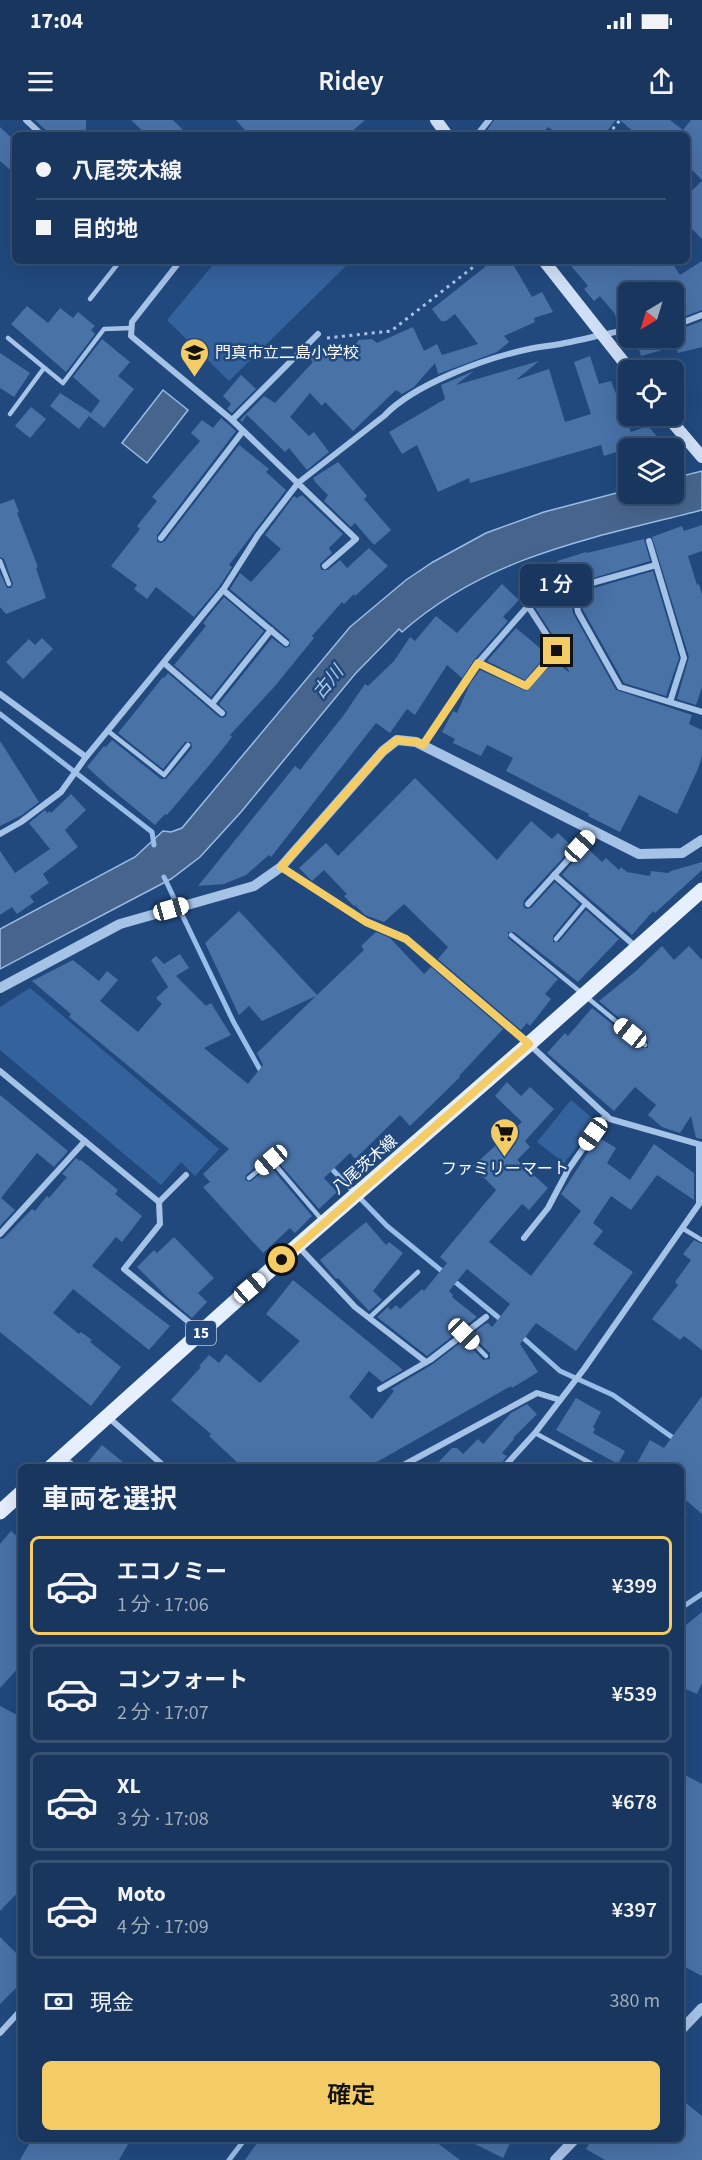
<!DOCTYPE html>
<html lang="ja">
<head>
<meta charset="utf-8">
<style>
	:root { --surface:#19375e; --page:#223f64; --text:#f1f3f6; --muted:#9facbc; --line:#375173; --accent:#f4cc66 }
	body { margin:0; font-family:"Source Sans 3","Noto Sans JP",sans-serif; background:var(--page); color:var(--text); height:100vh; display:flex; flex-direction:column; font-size:22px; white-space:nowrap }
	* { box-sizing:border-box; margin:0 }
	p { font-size:20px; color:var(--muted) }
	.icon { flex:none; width:33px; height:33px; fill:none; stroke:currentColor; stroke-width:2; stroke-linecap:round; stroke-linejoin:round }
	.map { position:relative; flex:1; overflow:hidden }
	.sheet { position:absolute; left:18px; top:1344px; width:666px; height:678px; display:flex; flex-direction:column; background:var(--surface); border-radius:9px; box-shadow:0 6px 24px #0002,0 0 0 2px var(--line) }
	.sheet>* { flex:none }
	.top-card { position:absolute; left:12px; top:12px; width:678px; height:132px; border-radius:9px; box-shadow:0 6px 24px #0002,0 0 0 2px var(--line); display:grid; align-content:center; height:132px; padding:0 24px; background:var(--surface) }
	.needle { width:39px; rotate:218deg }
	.tools { position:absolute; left:618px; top:162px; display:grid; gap:12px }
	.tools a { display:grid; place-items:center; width:66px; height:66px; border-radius:9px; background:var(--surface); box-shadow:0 6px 24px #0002,0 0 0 2px var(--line); font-size:30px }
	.end { position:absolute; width:27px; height:27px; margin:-14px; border:8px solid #f4cc66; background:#111; box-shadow:0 0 0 3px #111 }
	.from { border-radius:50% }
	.bubble { position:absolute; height:42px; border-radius:9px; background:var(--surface); box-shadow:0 6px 24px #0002,0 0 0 2px var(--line); font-size:20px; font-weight:600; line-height:42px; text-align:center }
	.car { position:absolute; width:18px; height:36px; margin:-18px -9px; border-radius:8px; box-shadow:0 0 4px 2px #0007; background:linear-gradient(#fff 24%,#345 0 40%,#fff 0 76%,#345 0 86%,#fff 0) }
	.top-card b { display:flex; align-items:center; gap:21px; height:57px; font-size:22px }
	.top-card b+b { border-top:2px solid var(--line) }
	.top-card i { width:15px; height:15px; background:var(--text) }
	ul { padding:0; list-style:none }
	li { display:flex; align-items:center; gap:18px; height:99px; margin:0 12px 9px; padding:0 12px; border:3px solid var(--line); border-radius:9px }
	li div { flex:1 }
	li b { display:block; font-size:22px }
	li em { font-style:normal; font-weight:600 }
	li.current { border-color:var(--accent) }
	li>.icon { width:54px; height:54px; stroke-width:1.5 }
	h2 { padding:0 24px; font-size:27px; line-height:72px }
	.pay { display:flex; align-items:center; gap:15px; height:66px; padding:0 24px; font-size:22px }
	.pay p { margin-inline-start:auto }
	.action { display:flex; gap:12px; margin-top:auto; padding:12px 24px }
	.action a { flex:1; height:69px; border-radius:9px; background:var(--accent); color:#111; font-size:24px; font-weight:600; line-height:69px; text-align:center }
	.status { display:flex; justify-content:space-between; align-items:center; height:42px; padding:0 30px; background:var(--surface); direction:ltr }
	.status svg { height:16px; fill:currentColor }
	header { display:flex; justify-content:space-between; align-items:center; height:78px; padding:0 24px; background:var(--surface); font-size:27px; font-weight:600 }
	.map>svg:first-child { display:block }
	.green { fill:#34629c }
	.water { fill:#47658c; stroke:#98bde8; stroke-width:1.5 }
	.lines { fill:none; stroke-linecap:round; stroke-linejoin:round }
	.stream { stroke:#98bde8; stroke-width:5 }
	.building { fill:#4972a7 }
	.path { stroke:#a5c2e7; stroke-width:3; stroke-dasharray:3 4.5; stroke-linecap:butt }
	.service { stroke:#a5c2e7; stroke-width:4.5 }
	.minor { stroke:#a5c2e7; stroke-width:6 }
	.tertiary { stroke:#a5c2e7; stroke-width:10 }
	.secondary { stroke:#cfdff6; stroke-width:12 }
	.primary { stroke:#e6effd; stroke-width:15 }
	.route { stroke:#f4cc66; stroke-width:8 }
	.labels { text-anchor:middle; stroke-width:5; stroke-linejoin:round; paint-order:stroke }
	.shield { fill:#21497e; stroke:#bcc8d8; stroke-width:1.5 }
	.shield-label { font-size:15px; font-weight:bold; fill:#fff }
	.poi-label { font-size:16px; fill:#fff; stroke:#21497e; text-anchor:start }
	.street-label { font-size:16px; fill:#fff; stroke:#21497e }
	.water-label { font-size:18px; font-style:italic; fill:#b0ccef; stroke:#21497e }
</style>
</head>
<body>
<div class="status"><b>17:04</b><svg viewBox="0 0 49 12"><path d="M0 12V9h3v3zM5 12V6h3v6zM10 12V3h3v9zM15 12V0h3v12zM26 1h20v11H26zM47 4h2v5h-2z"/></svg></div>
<header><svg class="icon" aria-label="menu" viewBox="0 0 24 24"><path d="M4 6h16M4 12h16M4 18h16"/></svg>Ridey<svg class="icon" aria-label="share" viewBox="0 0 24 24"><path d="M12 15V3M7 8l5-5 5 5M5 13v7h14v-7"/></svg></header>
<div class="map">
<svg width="702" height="2040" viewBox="0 0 702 2040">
	<rect width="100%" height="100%" fill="#21497e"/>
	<g class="green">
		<polygon points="216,141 351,141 229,261 167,200"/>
		<polygon points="30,868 219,1029 195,1056 181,1042 161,1065 0,930 0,887"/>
		<polygon points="571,980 597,1002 564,1043 537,1022"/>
	</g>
	<g class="water">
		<polygon points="163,270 188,290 147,343 122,323"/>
		<path d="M 702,351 L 702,390 C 594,418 489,435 402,512 L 399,509 L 355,554 L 241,692 L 200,737 L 171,759 L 0,849 L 0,809 L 135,737 L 163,711 L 171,712 L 182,708 L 350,507 L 406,460 L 433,442 L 486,413 L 544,392 L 628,370 L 628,374 L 674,374 L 674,358 Z"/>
	</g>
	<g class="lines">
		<g class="stream">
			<polyline points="0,594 152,712 154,725"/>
			<polyline points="164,757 233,901 263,955"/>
			<polyline points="328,1045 387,1106 504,1202"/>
			<polyline points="521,1216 560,1251 613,1275 676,1320"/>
			<polyline points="681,1488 702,1474"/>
			<polyline points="229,2040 245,2019"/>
		</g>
	</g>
	<g class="building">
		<polygon points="35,0 86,0 86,14 51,15"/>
		<polygon points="131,0 173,0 188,15 147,15"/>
		<polygon points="236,0 365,0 348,15 249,15"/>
		<polygon points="494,0 616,0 604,15 559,15 548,7 541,15 484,15"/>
		<polygon points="620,0 670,0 683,10 691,0 702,0 702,60 687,45 687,15 637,15"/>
		<polygon points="0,7 15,21 15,54 0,41"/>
		<polygon points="702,61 702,119 687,104 687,75"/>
		<polygon points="482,141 511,141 532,177 542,172 553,192 534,198 535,202 504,216 509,222 497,232 438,254 435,243 414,267 402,274 396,270 353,311 325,282 322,286 310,273 290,297 309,316 314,312 329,332 307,350 289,328 285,332 247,295 242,302 240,300 264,276 275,283 313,242 307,237 315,228 335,229 340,223 350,231 359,220 372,219 377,223 413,207 424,231 437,224 442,235 478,224 455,194 446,201 441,201 432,189 485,147"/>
		<polygon points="567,141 671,141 680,155 702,141 702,190 683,197 674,198 674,172 628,172 628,205 618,206 615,194 600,176 594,181 584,169 588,166"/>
		<polygon points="27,186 48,203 60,188 73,198 78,192 95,206 91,210 95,214 66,252 11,204"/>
		<polygon points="702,201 702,227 678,233 676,226 641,236 637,222 650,218 674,218 674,208 686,207"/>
		<polygon points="102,219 130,242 118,256 134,269 104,308 89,296 79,309 50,286 60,273 91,293 100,281 73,257"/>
		<polygon points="0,233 30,253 14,277 0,268"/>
		<polygon points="590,236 599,264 611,261 631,312 648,306 667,328 628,328 604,336 601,325 470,363 469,358 438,372 417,325 402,334 389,312 445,279 441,265 474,251 456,265 539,241 516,260 549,249 565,302 591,294 574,242"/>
		<polygon points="241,255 256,269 232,293 227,289 231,284 223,276"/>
		<polygon points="31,287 46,299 30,318 15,306"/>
		<polygon points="221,298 236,311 157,415 157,422 161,423 165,421 239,325 269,349 266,352 286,370 229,445 232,447 219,467 194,497 156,467 147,479 134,469 137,465 111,446 140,409 137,406 157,381 152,377 200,321 191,313 202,300 213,308"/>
		<polygon points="338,342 367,376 364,379 391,410 374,425 355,403 351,407 324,381 328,375 316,363 313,358"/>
		<polygon points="302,375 343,414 329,428 332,433 320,444 321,450 328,450 340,440 347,448 369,428 388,446 355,476 354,474 344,484 342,482 312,516 314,518 275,566 230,615 232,617 217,636 167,695 165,694 155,705 110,668 87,647 104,626 106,627 112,620 161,659 166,659 192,628 191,622 185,622 163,649 118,613 163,557 164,558 168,553 219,597 223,598 226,596 227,592 219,584 272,518 285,528 290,526 289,519 230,469 240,453 251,462 281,429 265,415 294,376 297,378"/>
		<polygon points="14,379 19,392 17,393 38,447 36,448 46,478 6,494 0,487 0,453 7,468 11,468 13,464 4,439 0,437 0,384"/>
		<polygon points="702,405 702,431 688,436 697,465 699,464 702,475 702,567 696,585 677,579 689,537 652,417 682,406 684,411"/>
		<polygon points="644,419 650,441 570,465 569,469 573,493 616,570 692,595 689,604 702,610 702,636 698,649 677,694 639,675 620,712 588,696 589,694 506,651 513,638 487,625 481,636 453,623 455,619 442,612 453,591 457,593 470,564 480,550 526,571 555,541 570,553 560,536 561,528 525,472 561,453 557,441 586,432 587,433"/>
		<polygon points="653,451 679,538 666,576 624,563 583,490 580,472"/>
		<polygon points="502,464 519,480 503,497 508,501 474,540 462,558 447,545 415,595 407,589 390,613 376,603 271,737 269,735 246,755 224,764 198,766 295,646 300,650 343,596 365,564 368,566 394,541 410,517 415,521 436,496 457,513"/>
		<polygon points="224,477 264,511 211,577 174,545 206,506 203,503"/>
		<polygon points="516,508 547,534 525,560 487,541"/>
		<polygon points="42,518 53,529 23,559 6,542 29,519 35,525"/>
		<polygon points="0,621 39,682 22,695 0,706"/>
		<polygon points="415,658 497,740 531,701 552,719 558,713 573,727 524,780 523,786 526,789 531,788 555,762 579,784 553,816 553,822 559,822 586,790 619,819 578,862 514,812 508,812 508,818 558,859 545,874 551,879 530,906 527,903 521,910 438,839 448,827 404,784 384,802 365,795 355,785 354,786 344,776 347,774 324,750 312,761 299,748 326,723 338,736"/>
		<polygon points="71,674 86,690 65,710 78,727 43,754 49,763 30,776 34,782 17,794 12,787 0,795 0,731 15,753 50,729 29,703 45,690 47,693 50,691 51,693"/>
		<polygon points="589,730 602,742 606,738 619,750 621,747 627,752 650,756 651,751 668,753 671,751 702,742 702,750 655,793 653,791 632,815 562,755 580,734 583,736"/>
		<polygon points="239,791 317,875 364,830 361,826 376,812 390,818 424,854 431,847 503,909 459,956 460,957 410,1006 400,995 355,1039 350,1033 324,1058 337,1072 319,1089 273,1036 268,1037 246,1055 245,1060 250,1062 270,1046 312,1096 295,1113 290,1108 263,1133 203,1067 210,1062 203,1054 229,1029 69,897 71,894 32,861 73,840 99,861 107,851 118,860 100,881 138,912 162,884 156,878 168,867 151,840 156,836 164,844 180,834 189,848 176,856 206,886 211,883 231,915 204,928 248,964 263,945 257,933 316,876 262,901 249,886 239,895 205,823"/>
		<polygon points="662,826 674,840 689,826 702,840 702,1019 696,1018 691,996 680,1013 662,1007 648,995 656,985 635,967 614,991 547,933 565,913 568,916 592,888 642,928 648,928 648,922 599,881 636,851"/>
		<polygon points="507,962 521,976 530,967 554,989 525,1021 530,1027 517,1040 548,1068 529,1090 522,1084 489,1122 531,1156 581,1091 561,1074 598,1017 616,1028 607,1043 630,1060 654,1024 694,1053 694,1080 657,1055 631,1090 611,1076 593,1103 603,1111 593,1124 633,1152 576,1231 536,1203 520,1224 538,1252 512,1268 511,1266 368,1347 242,1347 209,1316 211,1314 171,1280 201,1247 199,1246 209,1235 219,1243 226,1234 260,1263 300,1221 266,1194 293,1160 403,1250 382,1262 369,1251 349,1277 372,1299 394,1271 391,1269 433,1244 464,1220 483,1240 490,1239 490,1233 471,1215 485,1204 488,1203 492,1207 510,1184 467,1149 449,1171 453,1175 452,1177 477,1197 427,1236 377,1197 388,1187 391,1190 396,1185 400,1189 422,1169 424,1171 447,1143 440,1137 496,1070 473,1046 522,1002 495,976"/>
		<polygon points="0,975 68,1031 54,1047 37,1033 1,1078 15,1090 0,1106"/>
		<polygon points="76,1038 80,1041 81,1040 118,1070 115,1074 142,1096 122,1122 116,1117 92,1146 170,1206 149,1230 73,1169 53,1193 79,1214 81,1212 92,1220 90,1222 121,1247 91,1286 0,1212 0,1119 4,1118 32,1089 35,1091 47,1076 49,1078 67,1057 62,1054"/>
		<polygon points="366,1102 386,1125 389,1122 403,1133 373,1171 382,1180 369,1191 338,1158 336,1159 320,1140"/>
		<polygon points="174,1117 214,1158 198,1173 207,1182 192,1198 167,1177 137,1147 154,1130 157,1133"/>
		<polygon points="694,1120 702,1124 702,1230 684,1216 680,1220 652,1199 678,1165 675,1162 691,1140 683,1134"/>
		<polygon points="702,1276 702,1394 681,1376 681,1347 635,1347 650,1320 664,1328"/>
		<polygon points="576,1278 601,1292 593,1307 595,1309 593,1313 625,1331 618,1344 556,1310"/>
		<polygon points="527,1284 537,1294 513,1318 514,1319 502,1333 507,1336 499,1347 434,1347 452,1328 457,1328 463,1334 478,1319 483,1324 511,1293"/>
		<polygon points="102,1325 129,1347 84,1347"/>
		<polygon points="11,1411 21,1420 21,1545 0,1568 0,1424"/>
		<polygon points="702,1492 702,1563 697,1574 681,1567 681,1509"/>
		<polygon points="0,1586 21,1597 21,1769 0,1791"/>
		<polygon points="681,1653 702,1664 702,1856 681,1845"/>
		<polygon points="0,1817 21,1838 21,1863 0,1884"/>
		<polygon points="681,1979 702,1996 702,2040 605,2040 586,2029 592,2019 681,2019"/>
		<polygon points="32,2019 131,2019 119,2040 20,2040"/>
		<polygon points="260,2019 432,2019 460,2040 245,2040"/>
		<polygon points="465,2019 512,2019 503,2038"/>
	</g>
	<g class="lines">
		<g class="path">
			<polyline points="608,15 620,0"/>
			<polyline points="327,218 391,211 481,141"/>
		</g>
		<g class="service">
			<polyline points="90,179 120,141"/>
			<polyline points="8,218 63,263 104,209 132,208"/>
			<polyline points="10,294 44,248"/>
			<polyline points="0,441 9,464"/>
			<polyline points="108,611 164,655 188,625"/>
			<polyline points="511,815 645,925"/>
			<polyline points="556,819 586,783"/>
			<polyline points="249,1058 271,1040 322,1100"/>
			<polyline points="682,1108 702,1120"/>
			<polyline points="369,1198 418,1152"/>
			<polyline points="464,1214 486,1236"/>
			<polyline points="535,1313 598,1347"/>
			<polyline points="681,1393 684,1394"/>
		</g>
		<g class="minor">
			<polyline points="26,0 42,15"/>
			<polyline points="477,15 489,0"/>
			<polyline points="180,141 132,202 131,216 232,300 356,419 325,446"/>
			<polyline points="674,203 684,202 702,195"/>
			<polyline points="232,300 318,214"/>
			<polyline points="161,418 243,311"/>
			<polyline points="649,421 684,538 670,582"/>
			<polyline points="656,445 574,468 578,492 620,567 702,592"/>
			<polyline points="223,470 286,523"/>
			<polyline points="164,543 222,593"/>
			<polyline points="0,574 86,637"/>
			<polyline points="212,584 271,510"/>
			<polyline points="423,625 478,543 528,486 557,531 526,566 478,543"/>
			<path d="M 0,714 L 21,702 L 61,672 L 86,637 L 223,470 L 258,415 L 298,363 L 384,296 C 414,264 486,238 529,229 C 541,226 553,226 565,223 C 588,219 605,213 628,210"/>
			<polyline points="281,747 366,802 406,819 529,924 610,999 702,1025"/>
			<polyline points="554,755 636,827"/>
			<polyline points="528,784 594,711"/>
			<polyline points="0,951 159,1082 186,1055"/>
			<polyline points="159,1082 160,1104 124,1149 201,1212"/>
			<polyline points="0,1114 85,1021"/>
			<polyline points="524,1118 548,1088 568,1050 606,995"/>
			<polyline points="298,1126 355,1187 426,1242"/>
			<polyline points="380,1269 430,1240 486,1197"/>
			<polyline points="108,1297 165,1347"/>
			<polyline points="64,1338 75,1347"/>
			<polyline points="400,1347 537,1273 560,1280"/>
			<polyline points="504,1347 535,1313 584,1249 699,1084 699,1025"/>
			<polyline points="0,1913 21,1890"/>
		</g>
		<g class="tertiary">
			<polyline points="0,868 120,804 254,766 281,747 383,631 397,620 416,622 639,734 682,733 702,720"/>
			<polyline points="681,1910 702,1888"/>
			<polyline points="555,2040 575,2019"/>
		</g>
		<g class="secondary">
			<polyline points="436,0 447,15"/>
			<polyline points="544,141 630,250"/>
			<polyline points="667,296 702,337"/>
		</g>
		<g class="primary">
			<polyline points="51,1347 297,1126 529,924 702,770"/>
			<polyline points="0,1392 21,1373"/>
		</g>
	</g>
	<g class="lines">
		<polyline class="route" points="282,1140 529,924 406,819 366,802 281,747 383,631 397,620 416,622 423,625 478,543 526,566 557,531"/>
	</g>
	<defs>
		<symbol id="school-pin" viewBox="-11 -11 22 30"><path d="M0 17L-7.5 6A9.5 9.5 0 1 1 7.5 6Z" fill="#f4cc66" stroke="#21497e"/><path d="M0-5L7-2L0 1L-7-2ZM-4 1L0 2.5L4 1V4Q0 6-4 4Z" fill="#111"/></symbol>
		<symbol id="supermarket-pin" viewBox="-11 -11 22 30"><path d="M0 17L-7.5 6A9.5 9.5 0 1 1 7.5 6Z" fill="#f4cc66" stroke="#21497e"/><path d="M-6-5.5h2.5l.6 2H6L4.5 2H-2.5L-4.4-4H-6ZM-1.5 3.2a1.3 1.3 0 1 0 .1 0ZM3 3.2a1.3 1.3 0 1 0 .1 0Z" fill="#111"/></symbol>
	</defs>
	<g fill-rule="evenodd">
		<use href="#school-pin" x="178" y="216" width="33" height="45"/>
		<use href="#supermarket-pin" x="488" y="996" width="33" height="45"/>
	</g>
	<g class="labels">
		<rect class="shield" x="186" y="1201" width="30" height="24" rx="4.5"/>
		<g class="shield-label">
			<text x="201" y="1218">15</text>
		</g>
		<g class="poi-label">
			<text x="215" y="238">門真市立二島小学校</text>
			<text x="505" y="1054" text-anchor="middle">ファミリーマート</text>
		</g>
		<g class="street-label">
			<text transform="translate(364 1044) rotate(-41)" y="6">八尾茨木線</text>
		</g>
		<g class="water-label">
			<text transform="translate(328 562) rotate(-50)" y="6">古川</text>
		</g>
	</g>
</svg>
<div class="tools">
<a><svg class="needle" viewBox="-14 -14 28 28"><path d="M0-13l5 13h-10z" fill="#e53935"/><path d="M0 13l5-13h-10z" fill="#9facbc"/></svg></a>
<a><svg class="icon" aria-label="locate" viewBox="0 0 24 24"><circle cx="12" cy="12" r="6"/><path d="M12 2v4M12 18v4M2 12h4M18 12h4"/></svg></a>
<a><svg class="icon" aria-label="layers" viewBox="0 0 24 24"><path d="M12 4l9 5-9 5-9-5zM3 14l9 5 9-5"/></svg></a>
</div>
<i class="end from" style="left:282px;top:1140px"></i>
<i class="end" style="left:557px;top:531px"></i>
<div class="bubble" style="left:520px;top:444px;width:72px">1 分</div>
<i class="car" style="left:580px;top:726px;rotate:42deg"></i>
<i class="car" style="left:171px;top:789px;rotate:74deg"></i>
<i class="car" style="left:630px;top:913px;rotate:309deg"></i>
<i class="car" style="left:593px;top:1014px;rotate:215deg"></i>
<i class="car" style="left:271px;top:1040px;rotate:230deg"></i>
<i class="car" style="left:250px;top:1168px;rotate:49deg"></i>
<i class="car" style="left:464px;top:1214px;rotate:135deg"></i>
<div class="top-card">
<b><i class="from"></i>八尾茨木線</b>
<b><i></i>目的地</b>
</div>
<section class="sheet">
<h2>車両を選択</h2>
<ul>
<li class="current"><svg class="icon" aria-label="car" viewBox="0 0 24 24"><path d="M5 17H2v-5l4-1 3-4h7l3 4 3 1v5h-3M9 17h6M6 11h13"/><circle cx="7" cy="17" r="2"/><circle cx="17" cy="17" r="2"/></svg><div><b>エコノミー</b><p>1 分 · 17:06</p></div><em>¥399</em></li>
<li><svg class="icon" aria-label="car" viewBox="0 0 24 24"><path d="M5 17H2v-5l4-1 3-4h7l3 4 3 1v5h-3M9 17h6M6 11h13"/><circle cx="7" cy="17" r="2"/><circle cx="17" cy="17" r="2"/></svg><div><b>コンフォート</b><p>2 分 · 17:07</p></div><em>¥539</em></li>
<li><svg class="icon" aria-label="car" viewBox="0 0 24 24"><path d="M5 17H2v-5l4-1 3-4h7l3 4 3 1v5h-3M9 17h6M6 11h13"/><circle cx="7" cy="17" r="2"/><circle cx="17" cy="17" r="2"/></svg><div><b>XL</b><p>3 分 · 17:08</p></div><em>¥678</em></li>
<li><svg class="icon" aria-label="car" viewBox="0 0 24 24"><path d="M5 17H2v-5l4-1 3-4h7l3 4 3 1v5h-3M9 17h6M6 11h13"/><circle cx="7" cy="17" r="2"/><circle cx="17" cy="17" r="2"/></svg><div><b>Moto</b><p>4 分 · 17:09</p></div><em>¥397</em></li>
</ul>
<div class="pay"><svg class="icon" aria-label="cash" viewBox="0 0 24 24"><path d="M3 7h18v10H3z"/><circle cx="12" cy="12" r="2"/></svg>現金<p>380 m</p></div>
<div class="action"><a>確定</a></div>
</section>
</div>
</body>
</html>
